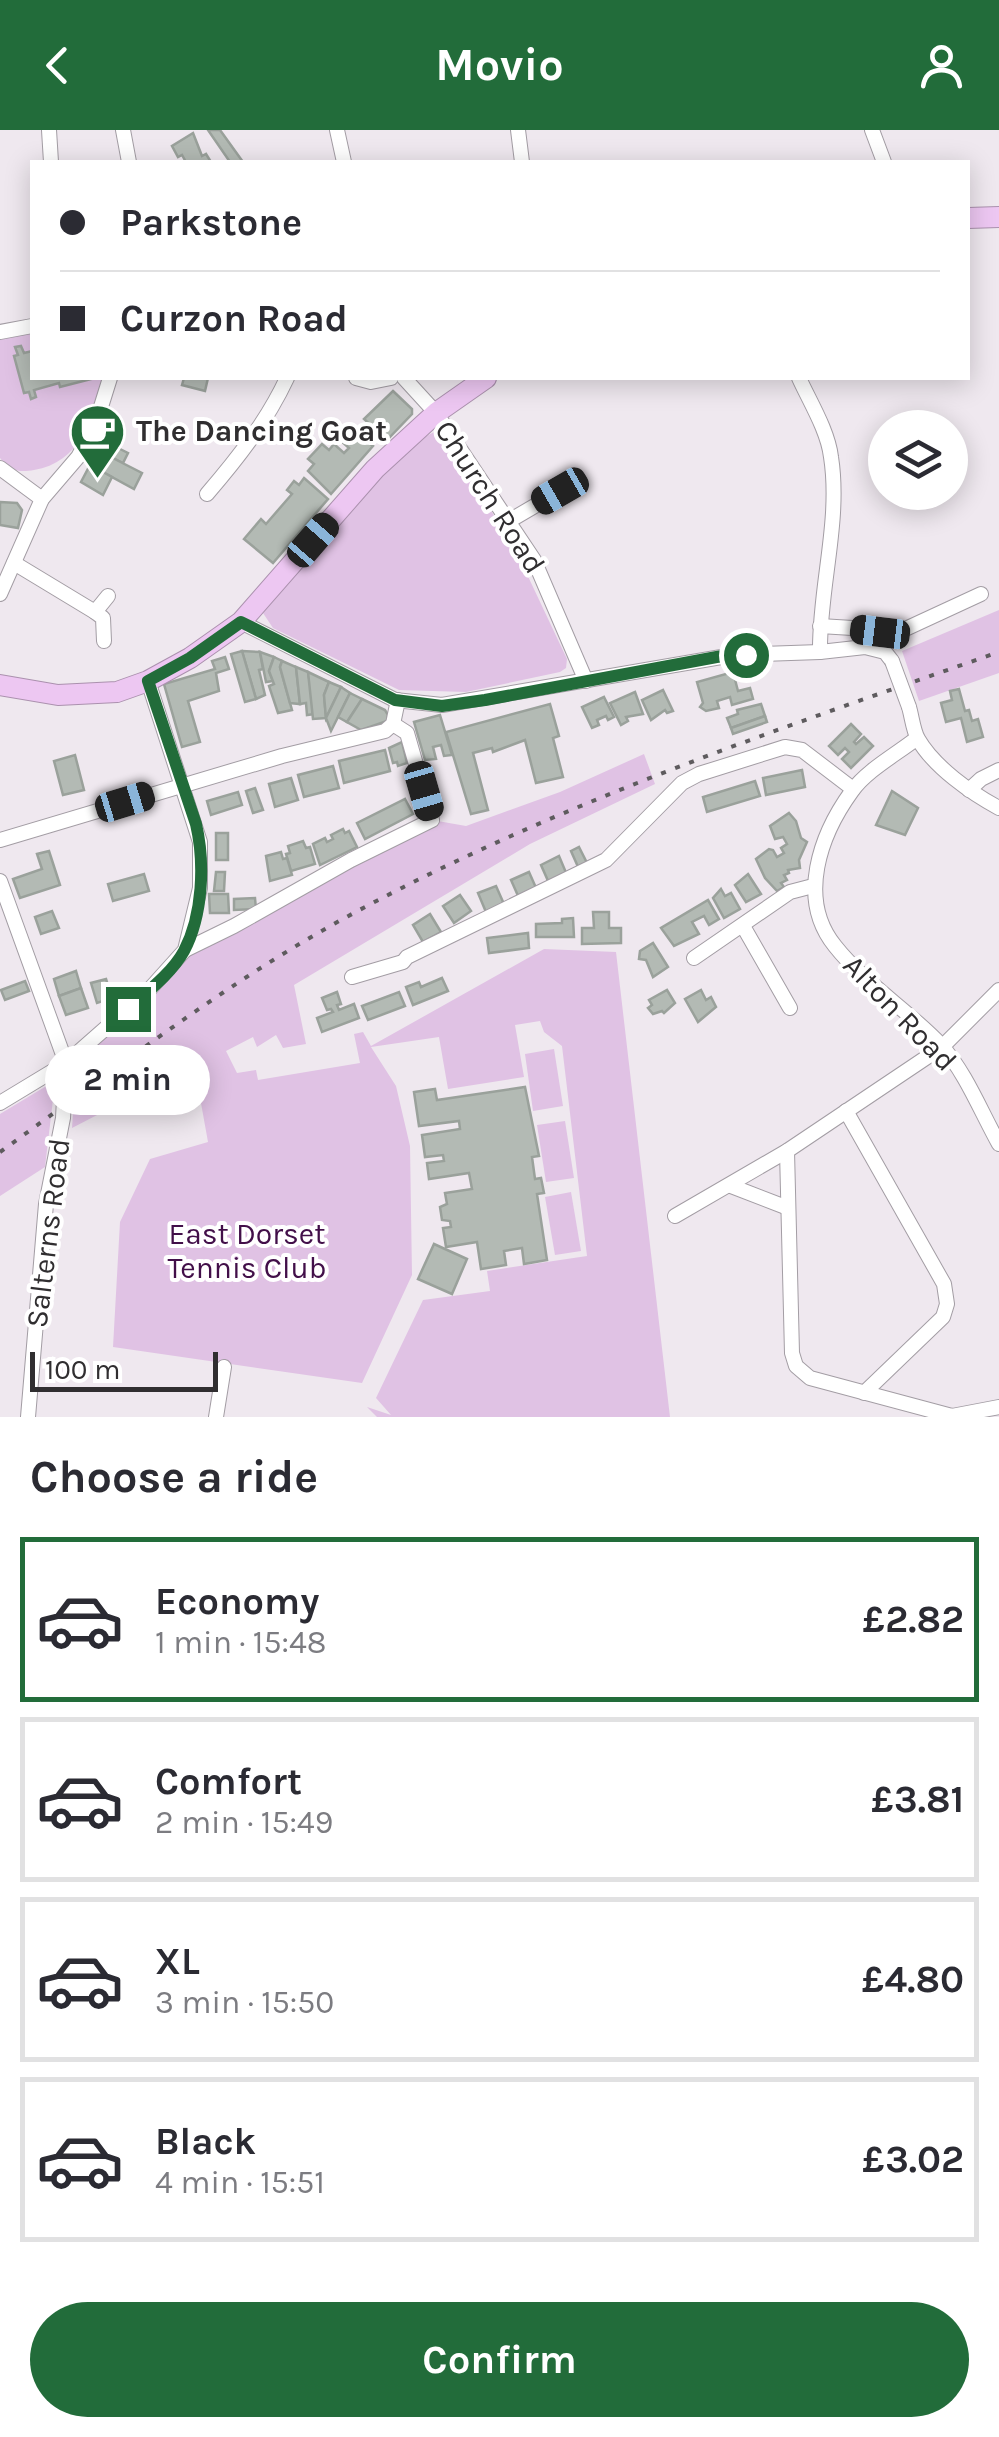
<!DOCTYPE html>
<html lang="en">
<head>
<meta charset="utf-8">
<style>
	:root { --surface:#fff; --page:#f2f2f3; --text:#2b2b33; --muted:#7c7c81; --line:#e1e1e2; --accent:#226c3a }
	body { margin:0; font-family:Karla,sans-serif; background:var(--page); color:var(--text); height:100vh; display:flex; flex-direction:column; font-size:38px; white-space:nowrap }
	* { box-sizing:border-box; margin:0 }
	p { font-size:32px; color:var(--muted) }
	.icon { flex:none; width:55px; height:55px; fill:none; stroke:currentColor; stroke-width:2; stroke-linecap:round; stroke-linejoin:round }
	.map { position:relative; height:1287px; overflow:hidden }
	.sheet { display:flex; flex-direction:column; background:var(--surface); flex:1 }
	.sheet>* { flex:none }
	.top-card { position:absolute; left:30px; top:30px; width:940px; height:220px; border-radius:0px; box-shadow:0 5px 25px #0003; display:grid; align-content:center; height:220px; padding:0 30px; background:var(--surface) }
	.controls { position:absolute; left:868px; top:280px; display:grid; gap:20px }
	.controls a { display:grid; place-items:center; width:100px; height:100px; border-radius:50%; background:var(--surface); box-shadow:0 5px 25px #0003; font-size:50px }
	.scale { position:absolute; left:30px; bottom:25px; width:188px; box-sizing:border-box; padding-left:10px; border:5px solid #302e30; border-top:0; font-size:28px; line-height:35px; white-space:nowrap; color:#302e30; -webkit-text-stroke:8px #fff; paint-order:stroke }
	.end { position:absolute; width:45px; height:45px; margin:-22px; border:12px solid #226c3a; background:#fff; box-shadow:0 0 0 5px #fff }
	.from { border-radius:50% }
	.bubble { position:absolute; height:70px; border-radius:35px; background:var(--surface); box-shadow:0 5px 25px #0003; font-size:32px; font-weight:700; line-height:70px; text-align:center }
	.car { position:absolute; width:30px; height:60px; margin:-30px -15px; border-radius:12px; box-shadow:0 0 8px 2px #0007; background:linear-gradient(#222 24%,#8ab4d8 0 40%,#222 0 76%,#8ab4d8 0 86%,#222 0) }
	.top-card b { display:flex; align-items:center; gap:35px; height:95px; font-size:38px }
	.top-card b+b { border-top:2px solid var(--line) }
	.top-card i { width:25px; height:25px; background:var(--text) }
	ul { padding:0; list-style:none }
	li { display:flex; align-items:center; gap:30px; height:165px; margin:0 20px 15px; padding:0 10px; border:5px solid var(--line); border-radius:0px }
	li div { flex:1 }
	li b { display:block; font-size:38px }
	li em { font-style:normal; font-weight:700 }
	li.current { border-color:var(--accent) }
	li>.icon { width:90px; height:90px; stroke-width:1.5 }
	h2 { padding:0 30px; font-size:45px; line-height:120px }
	.cta { display:flex; gap:20px; margin-top:auto; padding:20px 30px }
	.cta a { flex:1; height:115px; border-radius:60px; background:var(--accent); color:#fff; font-size:40px; font-weight:700; line-height:115px; text-align:center }
	header { display:flex; justify-content:space-between; align-items:center; height:130px; padding:0 30px; background:var(--accent); color:#fff; font-size:45px; font-weight:700 }
	.map>svg:first-child { display:block }
	.green { fill:#e0c2e4 }
	.building { fill:#b3bab4; stroke:#9aa19b; stroke-width:2.5 }
	.lines { fill:none; stroke-linecap:round; stroke-linejoin:round }
	.minor-casing { stroke:#a39da4; stroke-width:16 }
	.highway-casing { stroke:#ab91ae; stroke-width:22 }
	.minor { stroke:#fff; stroke-width:14 }
	.highway { stroke:#edc7f2; stroke-width:20 }
	.rail { stroke:#5e5b5e; stroke-width:4; stroke-dasharray:5 10; stroke-linecap:butt }
	.minor-bridge-casing { stroke:#a39da4; stroke-width:16; stroke-linecap:butt }
	.minor-bridge { stroke:#fff; stroke-width:14 }
	.route { stroke:#226c3a; stroke-width:12 }
	.labels { text-anchor:middle; stroke-width:8; stroke-linejoin:round; paint-order:stroke }
	.poi-label { font-size:30px; font-weight:bold; fill:#302e30; stroke:#fff; text-anchor:start }
	.street-label { font-size:30px; fill:#302e30; stroke:#fff }
	.park-label { font-size:30px; fill:#420f49; stroke:#fff }
</style>
</head>
<body>
<header><svg class="icon" aria-label="back" viewBox="0 0 24 24"><path d="M15 5l-7 7 7 7"/></svg>Movio<svg class="icon" aria-label="person" viewBox="0 0 24 24"><circle cx="12" cy="8" r="4"/><path d="M4 21q1-7 8-7t8 7"/></svg></header>
<div class="map">
<svg width="999" height="1287" viewBox="0 0 999 1287">
	<rect width="100%" height="100%" fill="#efe8ef"/>
	<g class="green">
		<path d="M 32,203 L 32,248 L 104,248 C 96,288 79,333 34,340 C 18,343 9,340 0,328 L 0,207 Z"/>
		<path d="M 437,301 L 446,308 L 516,421 L 567,529 L 566,538 L 560,542 L 466,562 L 399,560 L 273,498 L 263,483 C 292,448 402,311 437,301 Z"/>
		<polygon points="999,480 999,543 919,571 902,521"/>
		<polygon points="644,624 655,654 530,714 294,855 306,914 283,918 276,905 257,917 253,907 226,921 237,943 256,940 258,950 360,933 354,904 363,902 371,916 544,819 616,822 670,1287 377,1287 367,1277 391,1285 376,1268 423,1170 490,1161 487,1141 587,1126 562,916 544,902 540,891 515,895 524,947 448,959 439,907 371,917 396,956 410,1016 412,1145 362,1253 113,1217 120,1092 150,1029 208,1012 197,951 153,956 72,998 77,924 185,820 432,690 466,696 560,662"/>
		<polygon points="554,919 563,976 533,981 525,924"/>
		<polygon points="48,955 54,961 45,1037 0,1066 0,984"/>
		<polygon points="565,991 574,1048 546,1052 537,995"/>
		<polygon points="571,1062 581,1121 555,1125 545,1067"/>
	</g>
	<g class="building">
		<polygon points="208,0 220,0 243,32 230,32"/>
		<polygon points="193,3 202,26 206,24 211,32 186,32 182,25 178,27 172,16"/>
		<polygon points="21,216 24,223 32,221 32,248 95,248 60,257 59,253 34,260 36,267 31,269 29,262 24,263 14,226 18,225 15,217"/>
		<polygon points="184,248 208,248 205,261 182,255"/>
		<polygon points="393,261 412,279 412,284 387,310 364,289"/>
		<polygon points="348,298 373,316 331,364 308,341 314,334 308,329 322,314 329,320 334,314 344,323 349,318 339,309"/>
		<polygon points="104,311 128,323 123,333 99,321"/>
		<polygon points="99,321 142,343 134,359 90,335"/>
		<polygon points="90,335 112,347 103,365 81,352"/>
		<polygon points="304,348 328,369 273,433 244,409 261,389 266,394 292,364 287,360 294,351 299,355"/>
		<polygon points="0,372 17,373 22,380 18,398 0,395"/>
		<polygon points="242,521 260,522 263,539 259,540 265,565 256,569"/>
		<polygon points="242,521 256,569 245,572 231,524"/>
		<polygon points="260,522 274,527 269,541 273,551 266,552"/>
		<polygon points="225,527 229,539 216,543 219,561 188,571 200,612 182,617 164,554 215,539 212,531"/>
		<polygon points="274,527 282,531 280,537 292,580 278,583 269,556 274,554 269,541"/>
		<polygon points="282,531 296,537 300,574 290,573 280,537"/>
		<polygon points="296,537 308,542 315,584 307,585 306,573 300,574"/>
		<polygon points="308,542 329,552 324,565 326,588 313,589"/>
		<polygon points="733,542 738,561 750,558 753,569 732,575 730,567 717,571 719,578 706,581 700,577 703,573 697,552"/>
		<polygon points="329,552 341,557 326,588 324,565"/>
		<polygon points="341,557 350,563 331,601 326,588"/>
		<polygon points="959,559 965,581 969,580 972,591 978,589 983,607 967,612 961,588 946,592 941,573 952,570 950,561"/>
		<polygon points="663,560 673,581 667,583 665,580 651,590 642,570"/>
		<polygon points="635,562 643,584 626,587 628,591 621,595 610,573"/>
		<polygon points="350,563 362,569 347,592 338,587"/>
		<polygon points="604,567 614,587 608,590 606,586 597,590 599,595 592,598 582,577"/>
		<polygon points="362,569 385,580 388,585 387,591 361,600 347,592"/>
		<polygon points="550,574 559,606 553,608 563,647 536,653 525,610 493,622 492,618 473,623 488,680 471,684 446,602"/>
		<polygon points="761,574 765,586 731,598 727,588 738,584 737,580"/>
		<polygon points="440,585 452,625 444,626 441,615 433,617 436,629 425,630 414,592"/>
		<polygon points="765,586 767,592 733,604 731,598"/>
		<polygon points="851,594 861,604 854,612 856,614 864,607 873,616 851,638 842,629 849,622 845,618 838,625 829,616"/>
		<polygon points="402,612 407,633 398,636 397,632 393,633 389,618"/>
		<polygon points="385,620 390,641 344,653 339,631"/>
		<polygon points="75,625 84,660 63,665 54,631"/>
		<polygon points="333,636 339,658 304,667 298,645"/>
		<polygon points="802,640 805,657 766,665 763,648"/>
		<polygon points="291,648 298,670 275,677 269,654"/>
		<polygon points="755,651 760,666 707,682 703,667"/>
		<polygon points="255,658 263,680 253,683 246,661"/>
		<polygon points="892,661 918,678 905,705 876,695"/>
		<polygon points="238,662 242,675 211,685 207,671"/>
		<polygon points="405,669 413,684 365,709 357,693"/>
		<polygon points="789,683 796,691 801,708 807,712 799,730 800,738 788,740 789,743 784,745 787,750 781,753 784,757 777,761 765,748 756,729 769,719 773,720 777,727 784,723 781,718 787,714 783,707 775,709 770,696"/>
		<polygon points="343,699 345,703 349,701 357,717 320,735 313,714 325,708 327,712 333,709 331,705"/>
		<rect x="216" y="703" width="12" height="27"/>
		<polygon points="303,711 306,718 310,717 315,734 291,741 286,724 290,723 288,716"/>
		<polygon points="579,717 588,735 579,739 571,721"/>
		<polygon points="49,721 60,755 20,768 13,749 42,739 37,724"/>
		<polygon points="281,722 283,729 287,728 292,745 270,751 266,726"/>
		<polygon points="559,726 567,745 549,753 541,735"/>
		<polygon points="216,742 225,742 224,761 214,761"/>
		<polygon points="529,742 537,760 519,768 511,750"/>
		<polygon points="144,744 149,761 113,771 108,754"/>
		<polygon points="748,744 761,764 746,772 735,755"/>
		<polygon points="496,756 504,774 486,782 478,763"/>
		<polygon points="721,759 725,766 731,763 740,779 724,788 713,768"/>
		<polygon points="209,764 228,764 229,783 210,783"/>
		<polygon points="460,765 471,781 454,793 443,776"/>
		<polygon points="255,768 256,779 234,780 234,769"/>
		<polygon points="708,770 719,789 709,795 704,786 692,792 699,804 674,816 661,798"/>
		<polygon points="52,781 59,798 41,804 35,787"/>
		<polygon points="593,782 609,782 609,798 621,798 621,813 582,814 582,798 594,798"/>
		<polygon points="430,784 441,802 423,812 413,795"/>
		<polygon points="573,788 574,807 536,807 536,794 562,793 562,789"/>
		<polygon points="528,803 529,818 489,823 487,808"/>
		<polygon points="653,813 668,837 653,847 646,830 639,829 640,821"/>
		<polygon points="76,841 81,858 59,866 54,849"/>
		<polygon points="442,848 448,861 413,875 406,857 419,852 421,857"/>
		<polygon points="106,849 112,868 97,873 91,853"/>
		<polygon points="25,851 29,861 5,870 1,860"/>
		<polygon points="81,858 88,878 66,885 59,866"/>
		<polygon points="667,860 675,873 664,883 662,881 653,884 648,878 652,875 649,870"/>
		<polygon points="701,860 706,870 711,867 716,877 698,892 685,869"/>
		<polygon points="337,862 341,874 337,875 339,880 354,874 359,888 322,902 317,888 333,882 331,879 327,880 322,868"/>
		<polygon points="399,862 405,876 368,890 362,876"/>
		<polygon points="525,957 539,1026 532,1027 535,1049 541,1048 544,1063 537,1064 547,1130 524,1134 522,1118 504,1121 506,1135 481,1139 477,1112 446,1117 443,1098 451,1097 450,1091 442,1090 440,1077 447,1074 445,1063 472,1059 469,1043 429,1049 427,1033 444,1031 443,1025 425,1027 422,1005 460,999 459,991 419,996 414,962 435,959 437,970"/>
		<polygon points="434,1114 467,1129 452,1164 418,1149"/>
	</g>
	<g class="lines">
		<defs>
			<g id="minor">
				<polyline points="49,0 51,32"/>
				<polyline points="123,0 129,32"/>
				<polyline points="337,0 344,32"/>
				<polyline points="518,0 522,32"/>
				<polyline points="872,0 884,32"/>
				<polyline points="0,202 32,196"/>
				<polyline points="356,248 371,252 391,248"/>
				<polyline points="404,248 436,283 534,430 586,551"/>
				<path d="M 799,248 C 810,272 828,301 831,327 C 841,391 819,458 820,522"/>
				<polyline points="0,338 42,369"/>
				<path d="M 207,364 C 238,328 267,291 287,248"/>
				<polyline points="509,391 579,350"/>
				<polyline points="14,433 95,482 108,466"/>
				<polyline points="0,464 42,369 78,327 95,296 110,248"/>
				<polyline points="95,482 103,488 104,511"/>
				<polyline points="241,492 395,570 442,575 733,525 820,522 865,517 885,522 892,531"/>
				<polyline points="820,496 901,501 981,464"/>
				<path d="M 909,577 C 912,587 913,600 918,609 C 934,637 971,663 999,678"/>
				<path d="M 917,608 C 897,624 867,640 852,661 C 820,705 797,769 835,816 C 865,854 908,880 941,915 C 966,943 981,982 999,1014"/>
				<polyline points="969,660 981,649 999,640"/>
				<polyline points="0,710 282,626 385,601 393,594 398,570"/>
				<polyline points="0,751 66,933 63,988 46,1074 28,1287"/>
				<polyline points="743,796 790,878"/>
				<polyline points="185,820 234,796 351,730 432,690 407,603 393,594"/>
				<polyline points="694,828 790,762 813,756"/>
				<polyline points="352,847 403,832 407,827 606,730 682,653 699,644 785,617 802,620 853,659"/>
				<polyline points="0,973 66,933 149,860 185,820 200,758 200,712 148,551"/>
				<polyline points="846,981 944,1154 947,1174 943,1187 864,1263"/>
				<polyline points="787,1021 792,1223 796,1236 810,1248 952,1286 999,1277"/>
				<polyline points="731,1056 788,1078"/>
				<polyline points="675,1086 787,1021 942,917 999,860"/>
				<polyline points="216,1287 224,1237"/>
			</g>
			<g id="highway">
				<polyline points="968,88 999,87"/>
				<polyline points="0,555 58,565 117,562 148,551 190,528 241,492 375,339 436,283 486,248"/>
			</g>
		</defs>
		<use href="#minor" class="minor-casing"/>
		<use href="#highway" class="highway-casing"/>
		<use href="#minor" class="minor"/>
		<use href="#highway" class="highway"/>
		<path class="rail" d="M 0,1022 C 109,944 215,861 332,795 C 542,678 773,601 999,522"/>
		<defs>
			<polyline id="minor-bridge" points="892,531 909,577"/>
		</defs>
		<use href="#minor-bridge" class="minor-bridge-casing"/>
		<use href="#minor-bridge" class="minor-bridge"/>
	</g>
	<g class="lines">
		<path class="route" d="M 128,879 C 147,862 172,843 184,821 C 203,785 205,733 196,694 L 148,551 L 190,528 L 241,492 L 395,570 L 442,576 L 485,570 L 722,526 L 746,525"/>
	</g>
	<defs>
		<symbol id="cafe-pin" viewBox="-11 -11 22 30"><path d="M0 17L-7.5 6A9.5 9.5 0 1 1 7.5 6Z" fill="#226c3a" stroke="#fff"/><path d="M-5.5-4.5H6V0H3Q3 3.5 0 3.5H-2.5Q-5.5 3.5-5.5 0ZM3-3.2v2h1.7v-2ZM-6 4.5H4V6H-6Z" fill="#fff"/></symbol>
	</defs>
	<g fill-rule="evenodd">
		<use href="#cafe-pin" x="66" y="270" width="63" height="86"/>
	</g>
	<g class="labels">
		<g class="poi-label">
			<text x="136" y="311">The Dancing Goat</text>
		</g>
		<g class="street-label">
			<text transform="translate(490 367) rotate(57)" y="10">Church Road</text>
			<text transform="translate(900 883) rotate(46)" y="10">Alton Road</text>
			<text transform="translate(48 1103) rotate(-83)" y="10">Salterns Road</text>
		</g>
		<g class="park-label">
			<text x="247" y="1114">East Dorset<tspan x="247" dy="34">Tennis Club</tspan></text>
		</g>
	</g>
</svg>
<div class="controls">
<a><svg class="icon" aria-label="layers" viewBox="0 0 24 24"><path d="M12 4l9 5-9 5-9-5zM3 14l9 5 9-5"/></svg></a>
</div>
<div class="scale">100 m</div>
<i class="end from" style="left:746px;top:525px"></i>
<i class="end" style="left:128px;top:879px"></i>
<div class="bubble" style="left:45px;top:915px;width:165px">2 min</div>
<i class="car" style="left:560px;top:361px;rotate:240deg"></i>
<i class="car" style="left:313px;top:410px;rotate:41deg"></i>
<i class="car" style="left:880px;top:502px;rotate:277deg"></i>
<i class="car" style="left:424px;top:661px;rotate:164deg"></i>
<i class="car" style="left:125px;top:672px;rotate:73deg"></i>
<div class="top-card">
<b><i class="from"></i>Parkstone</b>
<b><i></i>Curzon Road</b>
</div>
</div>
<section class="sheet">
<h2>Choose a ride</h2>
<ul>
<li class="current"><svg class="icon" aria-label="car" viewBox="0 0 24 24"><path d="M5 17H2v-5l4-1 3-4h7l3 4 3 1v5h-3M9 17h6M6 11h13"/><circle cx="7" cy="17" r="2"/><circle cx="17" cy="17" r="2"/></svg><div><b>Economy</b><p>1 min · 15:48</p></div><em>£2.82</em></li>
<li><svg class="icon" aria-label="car" viewBox="0 0 24 24"><path d="M5 17H2v-5l4-1 3-4h7l3 4 3 1v5h-3M9 17h6M6 11h13"/><circle cx="7" cy="17" r="2"/><circle cx="17" cy="17" r="2"/></svg><div><b>Comfort</b><p>2 min · 15:49</p></div><em>£3.81</em></li>
<li><svg class="icon" aria-label="car" viewBox="0 0 24 24"><path d="M5 17H2v-5l4-1 3-4h7l3 4 3 1v5h-3M9 17h6M6 11h13"/><circle cx="7" cy="17" r="2"/><circle cx="17" cy="17" r="2"/></svg><div><b>XL</b><p>3 min · 15:50</p></div><em>£4.80</em></li>
<li><svg class="icon" aria-label="car" viewBox="0 0 24 24"><path d="M5 17H2v-5l4-1 3-4h7l3 4 3 1v5h-3M9 17h6M6 11h13"/><circle cx="7" cy="17" r="2"/><circle cx="17" cy="17" r="2"/></svg><div><b>Black</b><p>4 min · 15:51</p></div><em>£3.02</em></li>
</ul>
<div class="cta"><a>Confirm</a></div>
</section>
</body>
</html>
